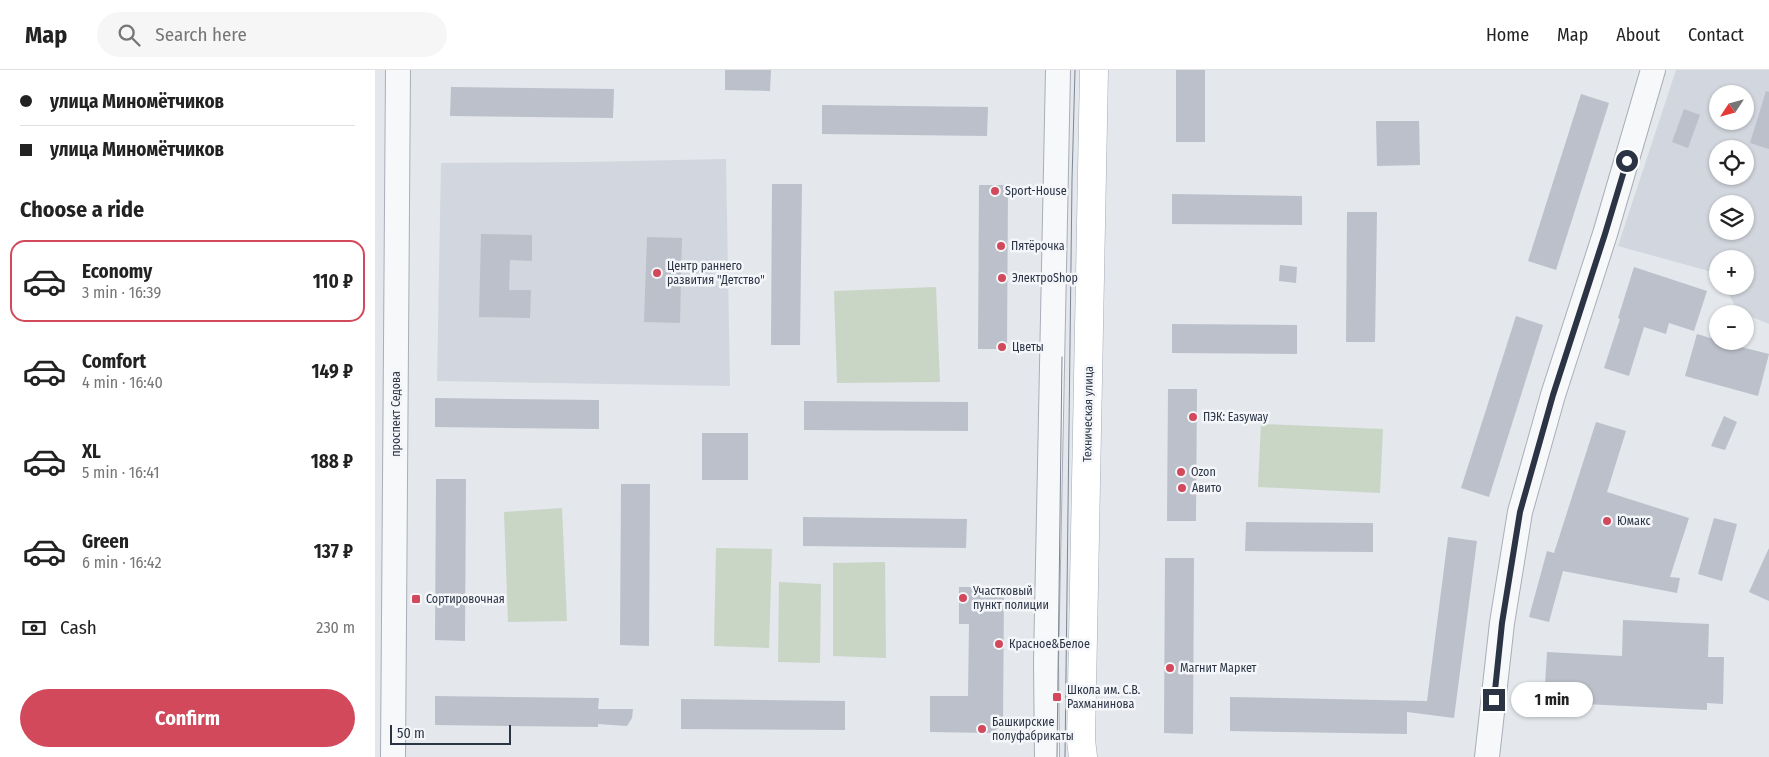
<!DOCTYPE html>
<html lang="en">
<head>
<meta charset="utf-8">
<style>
	:root { --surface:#fff; --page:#f6f6f6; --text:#222; --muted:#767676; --line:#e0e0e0; --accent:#d1495b }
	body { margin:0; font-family:"Fira Sans Condensed",sans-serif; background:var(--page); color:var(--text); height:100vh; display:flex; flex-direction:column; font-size:19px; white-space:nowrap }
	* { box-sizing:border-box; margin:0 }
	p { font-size:16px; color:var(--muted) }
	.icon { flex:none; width:28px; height:28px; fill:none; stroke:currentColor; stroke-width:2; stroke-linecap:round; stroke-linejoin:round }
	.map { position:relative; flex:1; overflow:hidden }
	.details { display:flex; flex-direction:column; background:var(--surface); width:375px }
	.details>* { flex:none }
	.top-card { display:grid; align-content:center; height:110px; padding:0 20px; background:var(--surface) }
	.needle { width:32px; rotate:234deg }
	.tools { position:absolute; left:1334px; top:15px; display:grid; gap:10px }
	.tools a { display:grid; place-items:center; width:45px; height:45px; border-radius:50%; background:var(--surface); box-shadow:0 1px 4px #0004; font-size:25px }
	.scale { position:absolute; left:15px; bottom:12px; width:121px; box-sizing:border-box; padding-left:5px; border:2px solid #2b3445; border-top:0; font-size:14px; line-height:18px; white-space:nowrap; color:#2b3445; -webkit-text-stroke:4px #f4f6f9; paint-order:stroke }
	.end { position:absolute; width:22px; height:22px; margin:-11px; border:6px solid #2b3445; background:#fff; box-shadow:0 0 0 2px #fff }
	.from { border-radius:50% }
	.bubble { position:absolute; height:35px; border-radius:18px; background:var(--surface); box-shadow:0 1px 4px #0004; font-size:16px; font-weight:700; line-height:35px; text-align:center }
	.top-card b { display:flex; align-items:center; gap:18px; height:48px; font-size:19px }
	.top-card b+b { border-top:1px solid var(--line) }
	.top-card i { width:12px; height:12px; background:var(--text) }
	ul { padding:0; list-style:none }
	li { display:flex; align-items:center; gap:15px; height:82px; margin:0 10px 8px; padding:0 10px; border:2px solid transparent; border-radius:15px }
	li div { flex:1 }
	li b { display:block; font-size:19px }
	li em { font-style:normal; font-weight:700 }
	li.selected { border-color:var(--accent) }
	li>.icon { width:45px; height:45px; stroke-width:1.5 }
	h2 { padding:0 20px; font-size:22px; line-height:60px }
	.pay { display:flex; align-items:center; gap:12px; height:55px; padding:0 20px; font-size:19px }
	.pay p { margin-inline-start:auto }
	.primary-button { display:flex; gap:10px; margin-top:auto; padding:10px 20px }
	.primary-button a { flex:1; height:58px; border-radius:30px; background:var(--accent); color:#fff; font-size:20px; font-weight:700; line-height:58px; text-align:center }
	header { display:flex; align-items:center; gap:30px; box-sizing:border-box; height:70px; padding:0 25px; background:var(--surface); border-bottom:1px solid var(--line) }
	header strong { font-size:24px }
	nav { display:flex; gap:28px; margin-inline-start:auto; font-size:18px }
	.search { width:350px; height:45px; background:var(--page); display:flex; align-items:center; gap:12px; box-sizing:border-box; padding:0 18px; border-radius:28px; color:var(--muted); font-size:19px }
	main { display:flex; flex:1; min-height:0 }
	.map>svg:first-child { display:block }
	.built { fill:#d2d6de; fill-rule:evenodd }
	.green { fill:#c9d6c5 }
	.building { fill:#bbc0ca }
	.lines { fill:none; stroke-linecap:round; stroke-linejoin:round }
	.minor-casing { stroke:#a9aeb7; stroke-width:26 }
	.major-casing { stroke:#a3abb8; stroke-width:29 }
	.minor { stroke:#f7f8fa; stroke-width:24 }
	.major { stroke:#fff; stroke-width:28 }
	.tram { stroke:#7d8696; stroke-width:1 }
	.route { stroke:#2b3445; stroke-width:6 }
	.poi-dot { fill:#d1495b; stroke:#f4f6f9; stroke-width:2 }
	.labels { text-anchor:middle; stroke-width:5; stroke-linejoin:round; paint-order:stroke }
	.poi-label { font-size:12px; fill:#2b3445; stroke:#f4f6f9; text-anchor:start }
	.street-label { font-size:12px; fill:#2b3445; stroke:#f4f6f9 }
</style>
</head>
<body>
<header>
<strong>Map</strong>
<div class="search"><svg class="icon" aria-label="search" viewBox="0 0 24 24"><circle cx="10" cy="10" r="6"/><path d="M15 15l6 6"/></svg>Search here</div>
<nav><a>Home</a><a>Map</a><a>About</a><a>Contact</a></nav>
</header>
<main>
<section class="details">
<div class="top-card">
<b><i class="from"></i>улица Миномётчиков</b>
<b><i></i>улица Миномётчиков</b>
</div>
<h2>Choose a ride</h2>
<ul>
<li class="selected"><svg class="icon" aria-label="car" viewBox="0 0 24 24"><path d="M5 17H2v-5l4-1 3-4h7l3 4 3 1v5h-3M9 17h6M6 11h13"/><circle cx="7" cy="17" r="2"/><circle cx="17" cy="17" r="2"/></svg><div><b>Economy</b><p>3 min · 16:39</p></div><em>110 ₽</em></li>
<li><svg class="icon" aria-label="car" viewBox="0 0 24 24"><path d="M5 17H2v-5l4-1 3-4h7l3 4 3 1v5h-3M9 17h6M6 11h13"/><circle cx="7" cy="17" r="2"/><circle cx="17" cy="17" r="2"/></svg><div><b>Comfort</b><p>4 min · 16:40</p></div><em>149 ₽</em></li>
<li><svg class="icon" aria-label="car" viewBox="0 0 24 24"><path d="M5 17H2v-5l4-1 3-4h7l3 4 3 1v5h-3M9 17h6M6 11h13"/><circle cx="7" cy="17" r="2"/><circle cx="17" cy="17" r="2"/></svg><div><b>XL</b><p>5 min · 16:41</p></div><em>188 ₽</em></li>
<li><svg class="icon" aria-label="car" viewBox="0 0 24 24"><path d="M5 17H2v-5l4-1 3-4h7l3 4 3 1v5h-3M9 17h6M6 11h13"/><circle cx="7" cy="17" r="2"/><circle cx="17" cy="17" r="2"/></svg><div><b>Green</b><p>6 min · 16:42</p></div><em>137 ₽</em></li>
</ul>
<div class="pay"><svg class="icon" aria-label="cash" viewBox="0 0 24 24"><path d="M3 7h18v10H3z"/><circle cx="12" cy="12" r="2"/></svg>Cash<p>230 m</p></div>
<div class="primary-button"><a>Confirm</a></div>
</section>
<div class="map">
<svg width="1394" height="687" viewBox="0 0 1394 687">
	<rect width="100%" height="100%" fill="#e4e7ec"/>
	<g class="built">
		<path d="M 1301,0 L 1394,0 L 1394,254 L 1363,241 L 1349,216 L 1370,216 L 1370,189 L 1342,189 L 1342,205 L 1341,203 L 1243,176 ZM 1342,24 L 1370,24 L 1370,51 L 1342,51 ZM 1342,79 L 1370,79 L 1370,106 L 1342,106 ZM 1342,134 L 1370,134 L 1370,161 L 1342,161 Z"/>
		<polygon points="351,89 355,316 62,311 66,93 210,92"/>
	</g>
	<g class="green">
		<polygon points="561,217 565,312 462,313 459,221"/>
		<polygon points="886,354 1008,359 1005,423 883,417"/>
		<polygon points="187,438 192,551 133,552 129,442"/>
		<polygon points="341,478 397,479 394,578 339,576"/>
		<polygon points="510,492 511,588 458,586 458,493"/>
		<polygon points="404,512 446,514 445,593 403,592"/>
	</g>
	<g class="building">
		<polygon points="350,0 396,0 395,21 350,20"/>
		<rect x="801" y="0" width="29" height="72"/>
		<polygon points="76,17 239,19 238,48 75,46"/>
		<polygon points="1391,21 1394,22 1394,79 1375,73"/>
		<polygon points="1206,24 1234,33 1181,200 1153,191"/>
		<polygon points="447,35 613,37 612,66 447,64"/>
		<polygon points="1309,39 1325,45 1313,78 1297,72"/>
		<polygon points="1001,51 1044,51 1045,95 1002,96"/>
		<polygon points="397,114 427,114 425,275 396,275"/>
		<polygon points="604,115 633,115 632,279 603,279"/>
		<polygon points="797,124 927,126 927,155 797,154"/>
		<polygon points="972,142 1002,142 1000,272 971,272"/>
		<polygon points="106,164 157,165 157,191 135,190 134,220 156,220 155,248 104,247"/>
		<polygon points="272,167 307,168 305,253 269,252"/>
		<polygon points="905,195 922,197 921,213 904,211"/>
		<polygon points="1259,197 1332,221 1319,261 1294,253 1291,264 1269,257 1254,306 1229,298 1245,249 1243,248"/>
		<polygon points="1141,246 1168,255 1114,427 1086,418"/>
		<polygon points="797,254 922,255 922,284 797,283"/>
		<polygon points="1322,264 1342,270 1342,271 1394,284 1383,326 1310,306"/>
		<polygon points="793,319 822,319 821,451 792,451"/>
		<polygon points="60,328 224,330 224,359 60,357"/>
		<polygon points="429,331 593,332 593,361 429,360"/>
		<polygon points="1349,346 1362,352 1350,380 1336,376"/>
		<polygon points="1221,352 1251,361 1232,422 1314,448 1295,507 1305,508 1302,523 1188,501 1174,552 1154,547 1172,481 1179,483"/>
		<rect x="327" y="363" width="46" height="47"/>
		<polygon points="61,409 91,409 90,571 60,570"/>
		<polygon points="246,414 275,414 274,576 245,575"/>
		<polygon points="428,447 592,449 591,478 428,476"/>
		<polygon points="1339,448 1362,454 1347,511 1323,504"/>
		<polygon points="871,452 998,453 998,482 870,481"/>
		<polygon points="1073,467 1102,471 1079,648 1032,642 1032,664 855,661 855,627 1052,631"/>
		<polygon points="1394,478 1394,531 1374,522"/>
		<polygon points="790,488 819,488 818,664 789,663"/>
		<polygon points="584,517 629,517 628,654 617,663 555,662 555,626 593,626 594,554 584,554"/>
		<polygon points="1248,550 1334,554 1333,587 1349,587 1348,634 1332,633 1332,640 1169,632 1172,582 1247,586"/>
		<polygon points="60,626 224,628 223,639 258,639 257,648 252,656 223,654 223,657 60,655"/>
		<polygon points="306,629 470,631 470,660 306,659"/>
	</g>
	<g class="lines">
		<defs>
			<g id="minor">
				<polyline points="18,687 23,0"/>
				<polyline points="672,687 671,592 683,0"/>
				<polyline points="1112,687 1127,553 1145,442 1178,325 1230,164 1278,0"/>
			</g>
			<polyline id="major" points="708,687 706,670 719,0"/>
		</defs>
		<use href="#minor" class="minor-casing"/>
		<use href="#major" class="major-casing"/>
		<use href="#minor" class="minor"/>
		<use href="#major" class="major"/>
		<g class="tram">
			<polyline points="682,687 687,287"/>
			<polyline points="690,687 697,110 700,0"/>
		</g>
	</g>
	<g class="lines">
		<polyline class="route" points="1119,630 1127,553 1145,442 1178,325 1230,164 1252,91"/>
	</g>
	<g class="poi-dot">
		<circle cx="620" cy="121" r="5"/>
		<circle cx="626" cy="176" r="5"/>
		<circle cx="282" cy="203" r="5"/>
		<circle cx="627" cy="208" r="5"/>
		<circle cx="627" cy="277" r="5"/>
		<circle cx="818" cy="347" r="5"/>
		<circle cx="806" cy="402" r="5"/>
		<circle cx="807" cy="418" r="5"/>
		<circle cx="1232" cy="451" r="5"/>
		<circle cx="588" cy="528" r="5"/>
		<rect x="36" y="524" width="10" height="10" rx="2.5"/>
		<circle cx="624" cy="574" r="5"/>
		<circle cx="795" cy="598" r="5"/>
		<rect x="677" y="622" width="10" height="10" rx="2.5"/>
		<circle cx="607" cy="659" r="5"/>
	</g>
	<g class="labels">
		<g class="poi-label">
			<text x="630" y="125">Sport-House</text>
			<text x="636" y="180">Пятёрочка</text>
			<text x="292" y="200">Центр раннего<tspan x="292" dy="14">развития "Детство"</tspan></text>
			<text x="637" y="212">ЭлектроShop</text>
			<text x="637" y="281">Цветы</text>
			<text x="828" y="351">ПЭК: Easyway</text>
			<text x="816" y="406">Ozon</text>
			<text x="817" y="422">Авито</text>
			<text x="1242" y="455">Юмакс</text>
			<text x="598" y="525">Участковый<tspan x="598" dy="14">пункт полиции</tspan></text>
			<text x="51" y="533">Сортировочная</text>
			<text x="634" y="578">Красное&amp;Белое</text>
			<text x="805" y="602">Магнит Маркет</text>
			<text x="692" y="624">Школа им. С.В.<tspan x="692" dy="14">Рахманинова</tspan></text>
			<text x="617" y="656">Башкирские<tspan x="617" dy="14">полуфабрикаты</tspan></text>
		</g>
		<g class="street-label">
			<text transform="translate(21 344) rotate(-90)" y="4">проспект Седова</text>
			<text transform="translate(713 344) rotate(-89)" y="4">Техническая улица</text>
		</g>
	</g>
</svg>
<div class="tools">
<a><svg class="needle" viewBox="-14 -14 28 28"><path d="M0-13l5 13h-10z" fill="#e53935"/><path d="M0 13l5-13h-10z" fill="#767676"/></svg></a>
<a><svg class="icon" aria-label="locate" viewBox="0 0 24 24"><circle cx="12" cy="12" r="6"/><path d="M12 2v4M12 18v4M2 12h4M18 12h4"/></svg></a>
<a><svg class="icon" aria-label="layers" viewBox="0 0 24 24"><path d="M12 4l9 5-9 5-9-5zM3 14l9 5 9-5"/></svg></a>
<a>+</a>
<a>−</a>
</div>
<div class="scale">50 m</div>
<i class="end from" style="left:1252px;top:91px"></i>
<i class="end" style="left:1119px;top:630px"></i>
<div class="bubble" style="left:1136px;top:612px;width:82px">1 min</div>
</div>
</main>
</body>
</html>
